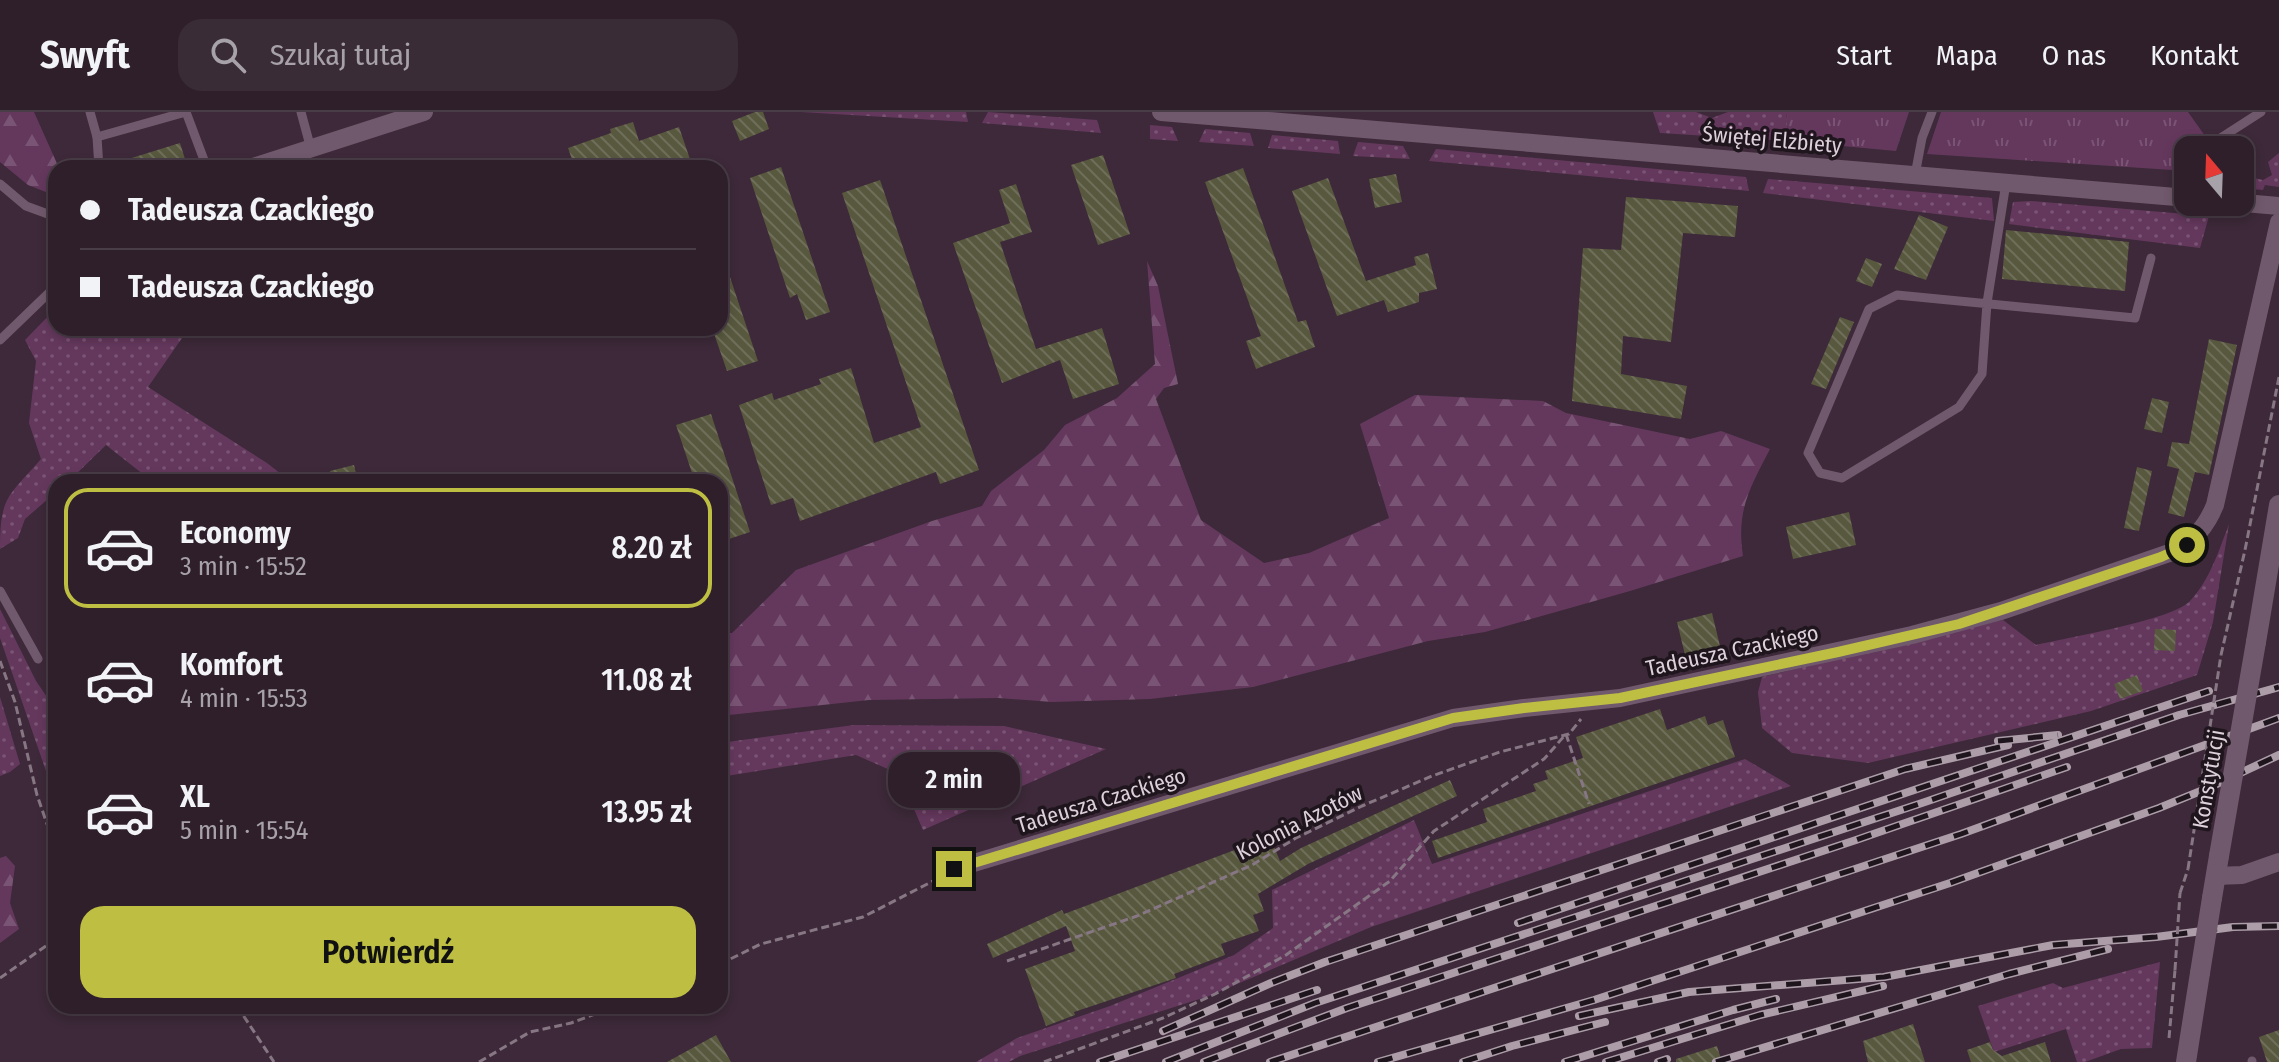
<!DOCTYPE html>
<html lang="pl">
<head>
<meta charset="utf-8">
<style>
	:root { --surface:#2e1f2b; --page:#3a2c37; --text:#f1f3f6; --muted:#a7a2a9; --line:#493d47; --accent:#bebf42 }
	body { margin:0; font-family:"Fira Sans Condensed",sans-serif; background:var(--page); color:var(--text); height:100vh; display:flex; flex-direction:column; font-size:30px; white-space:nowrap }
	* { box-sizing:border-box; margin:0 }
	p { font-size:26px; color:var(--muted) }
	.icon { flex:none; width:44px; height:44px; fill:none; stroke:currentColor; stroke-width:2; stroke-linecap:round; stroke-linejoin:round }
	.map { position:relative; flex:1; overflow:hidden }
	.details { position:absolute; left:48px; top:362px; width:680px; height:540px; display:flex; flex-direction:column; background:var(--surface); border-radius:24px; box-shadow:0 4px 12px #0003,0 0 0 2px var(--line) }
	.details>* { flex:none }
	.top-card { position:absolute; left:48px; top:48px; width:680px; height:176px; border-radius:24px; box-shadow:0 4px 12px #0003,0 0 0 2px var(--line); display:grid; align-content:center; height:176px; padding:0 32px; background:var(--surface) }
	.needle { width:52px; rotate:341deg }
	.tools { position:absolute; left:2174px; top:24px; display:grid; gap:16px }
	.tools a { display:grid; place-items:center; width:80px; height:80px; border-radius:16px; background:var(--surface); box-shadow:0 4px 12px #0003,0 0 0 2px var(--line); font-size:40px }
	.end { position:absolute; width:36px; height:36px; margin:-18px; border:10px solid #bebf42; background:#111; box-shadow:0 0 0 4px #111 }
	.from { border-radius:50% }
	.bubble { position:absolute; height:56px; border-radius:24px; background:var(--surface); box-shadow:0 4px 12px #0003,0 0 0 2px var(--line); font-size:26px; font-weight:600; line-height:56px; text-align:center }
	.top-card b { display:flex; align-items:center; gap:28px; height:76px; font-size:30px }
	.top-card b+b { border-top:2px solid var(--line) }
	.top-card i { width:20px; height:20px; background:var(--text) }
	ul { padding:14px 0 0; list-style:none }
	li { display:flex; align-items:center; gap:24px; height:120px; margin:0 16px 12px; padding:0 16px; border:4px solid transparent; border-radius:24px }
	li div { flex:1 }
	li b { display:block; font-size:30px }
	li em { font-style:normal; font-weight:600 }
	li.on { border-color:var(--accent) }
	li>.icon { width:72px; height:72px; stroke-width:1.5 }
	.cta { display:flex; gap:16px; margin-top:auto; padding:16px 32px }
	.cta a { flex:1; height:92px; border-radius:24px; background:var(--accent); color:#111; font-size:32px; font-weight:600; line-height:92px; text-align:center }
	header { display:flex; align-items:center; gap:48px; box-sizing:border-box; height:112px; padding:0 40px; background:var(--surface); border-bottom:2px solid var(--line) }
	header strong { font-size:38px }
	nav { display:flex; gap:44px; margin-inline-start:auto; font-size:28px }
	.search { width:560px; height:72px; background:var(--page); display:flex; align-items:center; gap:20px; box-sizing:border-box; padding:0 28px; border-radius:24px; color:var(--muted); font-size:30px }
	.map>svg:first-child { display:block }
	.grass { fill:url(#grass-dots) }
	.forest { fill:url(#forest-firs) }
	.park { fill:url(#park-tufts) }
	.building { fill:url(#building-back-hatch) }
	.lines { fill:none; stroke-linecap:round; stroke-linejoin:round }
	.path { stroke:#877683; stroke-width:3; stroke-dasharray:8 4; stroke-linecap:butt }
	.service { stroke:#70596c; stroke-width:9 }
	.minor { stroke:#70596c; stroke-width:18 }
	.tertiary { stroke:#70596c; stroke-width:20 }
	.rail-casing { stroke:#ac9da9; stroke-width:8 }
	.rail { stroke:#1e151d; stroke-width:5; stroke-dasharray:15; stroke-linecap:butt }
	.path-bridge { stroke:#877683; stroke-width:3; stroke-dasharray:8 4; stroke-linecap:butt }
	.tertiary-bridge { stroke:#70596c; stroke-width:20 }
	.route { stroke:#bebf42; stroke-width:10 }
	.labels { text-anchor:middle; stroke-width:7; stroke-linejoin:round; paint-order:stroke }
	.street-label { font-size:22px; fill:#ddd0da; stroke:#1e151d }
</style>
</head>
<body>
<header>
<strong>Swyft</strong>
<div class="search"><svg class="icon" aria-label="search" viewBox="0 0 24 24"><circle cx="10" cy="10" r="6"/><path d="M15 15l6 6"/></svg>Szukaj tutaj</div>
<nav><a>Start</a><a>Mapa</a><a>O nas</a><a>Kontakt</a></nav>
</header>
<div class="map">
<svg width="2279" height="950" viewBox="0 0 2279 950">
	<defs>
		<pattern id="grass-dots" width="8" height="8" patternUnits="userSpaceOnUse" patternTransform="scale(2)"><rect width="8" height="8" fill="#64385d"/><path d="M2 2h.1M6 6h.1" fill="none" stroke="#7a5474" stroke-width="1.8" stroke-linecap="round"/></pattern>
		<pattern id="forest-firs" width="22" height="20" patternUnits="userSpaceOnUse" patternTransform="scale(2)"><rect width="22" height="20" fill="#64385d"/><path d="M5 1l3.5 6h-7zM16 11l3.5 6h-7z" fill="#7a5474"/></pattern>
		<pattern id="park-tufts" width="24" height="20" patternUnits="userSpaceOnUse" patternTransform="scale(2)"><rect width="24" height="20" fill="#64385d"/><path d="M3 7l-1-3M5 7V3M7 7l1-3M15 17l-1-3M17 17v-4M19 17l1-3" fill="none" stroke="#7a5474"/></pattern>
		<pattern id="building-back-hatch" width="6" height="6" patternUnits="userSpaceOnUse" patternTransform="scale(2)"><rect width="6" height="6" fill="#57583e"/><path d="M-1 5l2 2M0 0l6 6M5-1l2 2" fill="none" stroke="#6f6f59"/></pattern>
	</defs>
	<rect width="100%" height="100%" fill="#3d2939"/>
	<g class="grass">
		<polygon points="801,0 966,0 968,10"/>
		<polygon points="988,0 1097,8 1101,21 982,11"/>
		<polygon points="1653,0 1696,0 1712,6 1728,0 1786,0 1789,29 1660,21"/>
		<polygon points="1150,13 1172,15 1178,29 1150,27"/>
		<polygon points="1205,17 1250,21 1254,34 1199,30"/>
		<polygon points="1272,23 1338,29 1340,42 1268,36"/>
		<polygon points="1358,30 1403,34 1410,47 1353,44"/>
		<polygon points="1436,37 1746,65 1749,79 1429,49"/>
		<polygon points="2279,41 2279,75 2265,73 2263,78 2240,76 2240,63 2263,68 2272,63 2268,50"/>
		<polygon points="1768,67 1992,86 1994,109 1763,81"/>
		<polygon points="2031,89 2209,104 2200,136 2009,112 2013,90"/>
		<path d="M 56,196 L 56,216 L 189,216 L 148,275 L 267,351 L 291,370 L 153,370 L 106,333 L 68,370 L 56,370 L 56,380 L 25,407 L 18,426 L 0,437 C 0,384 8,385 41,347 L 29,311 L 36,249 L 25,228 Z"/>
		<path d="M 2229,412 L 2213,510 L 2197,563 L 2091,599 L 1868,651 L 1792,641 L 1762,616 L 1758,580 L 1762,565 L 2003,508 L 2036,533 C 2065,526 2173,508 2190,489 C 2210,468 2219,438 2229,412 Z"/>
		<polygon points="0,497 36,569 56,598 56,656 46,659 0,526"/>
		<polygon points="0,585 20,652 10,660 0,664"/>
		<polygon points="854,613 1004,614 1106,637 923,718 899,662 856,643 720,665 720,631"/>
		<polygon points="1745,647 1791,674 1371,815 1209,884 1020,944 1009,950 976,950 1017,926 1110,894 1234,843 1273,816 1272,778 1414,708 1432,752"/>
		<polygon points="2160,850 2152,936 2121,937 2085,950 2077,950 2066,917 1994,940 1978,894 2053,871 2063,876"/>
	</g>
	<g class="forest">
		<polygon points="0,0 34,0 59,56 56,56 56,84 28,73 0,50"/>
		<path d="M 1147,149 L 1158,174 L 1178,272 L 1164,276 L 1156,287 L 1201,408 L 1264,451 L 1309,441 L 1389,406 L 1360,312 L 1415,283 L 1543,289 L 1566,301 L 1690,327 L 1721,319 L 1770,337 C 1750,376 1736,398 1743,444 L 1630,479 L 1485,520 L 1428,529 L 1253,575 L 1150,587 L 1052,590 L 998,586 L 869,588 L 720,604 L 720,521 L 732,521 L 796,458 L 932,409 L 982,394 L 991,379 L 1044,338 L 1065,313 L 1117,286 L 1155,252 Z"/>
		<polygon points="6,744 15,754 10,791 19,817 0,831 0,746"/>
	</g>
	<g class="park">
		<polygon points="1786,0 1909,0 1896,39 1789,29"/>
		<polygon points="1941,0 2188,0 2215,38 2188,38 2188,59 1927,42"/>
	</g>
	<g class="building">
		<polygon points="755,0 763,0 769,17 740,29 732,9"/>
		<polygon points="633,10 639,29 679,15 693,56 575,56 568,36 611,21 610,17"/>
		<polygon points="180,31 185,47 173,50 174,53 163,56 110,56 109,53"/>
		<polygon points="1103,43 1130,122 1098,133 1071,53"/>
		<polygon points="781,55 830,200 806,208 797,182 790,186 750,66"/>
		<polygon points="1243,56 1298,210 1306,208 1315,235 1256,257 1246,229 1261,224 1205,70"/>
		<polygon points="1396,62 1402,90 1375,96 1369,67"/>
		<polygon points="1328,66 1366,169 1416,153 1414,145 1428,141 1437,177 1419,181 1419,190 1388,200 1384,188 1337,204 1292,79"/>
		<polygon points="880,68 979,358 940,372 936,360 800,409 793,386 771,393 739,293 772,281 774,288 821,272 819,267 851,256 874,331 921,315 842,81"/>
		<polygon points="1016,72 1032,120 1000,130 1036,237 1102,216 1119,272 1073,287 1060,248 1002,271 953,131 1010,111 999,78"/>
		<polygon points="1626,85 1738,94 1735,125 1683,121 1671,230 1623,224 1621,262 1687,274 1681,307 1572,289 1583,136 1621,138"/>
		<polygon points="1919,103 1948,115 1926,168 1894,157"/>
		<polygon points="2006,118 2129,130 2125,179 2002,167"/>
		<polygon points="720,144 723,144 758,249 727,259 712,216 720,216"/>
		<polygon points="1866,146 1882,152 1872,175 1856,169"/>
		<polygon points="1840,205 1854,210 1826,277 1811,272"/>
		<polygon points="2209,227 2237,233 2209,363 2195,360 2184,405 2168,401 2179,357 2167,354 2172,330 2189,332"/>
		<polygon points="2152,286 2169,290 2162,321 2144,317"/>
		<polygon points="711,302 750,420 720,430 720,370 695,370 676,313"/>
		<polygon points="354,353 358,370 333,370 330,359"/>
		<polygon points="2137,355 2152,359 2139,419 2124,416"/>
		<polygon points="1849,400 1856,433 1793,447 1786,415"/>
		<polygon points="1712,501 1720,534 1685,543 1677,510"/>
		<polygon points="2155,517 2176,518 2175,539 2154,538"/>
		<polygon points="2137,563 2143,579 2120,587 2114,572"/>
		<polygon points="1660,597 1667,618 1705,604 1708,613 1723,608 1735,645 1438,746 1432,729 1487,710 1483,697 1536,679 1533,672 1548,667 1545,659 1583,646 1576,625"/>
		<polygon points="1450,668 1457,684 1308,752 1258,782 1264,799 1253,803 1259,819 1221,832 1225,843 1174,862 1176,866 1074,900 1075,903 1046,914 1025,857 1075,839 1066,814 993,846 987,832 1062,798 1064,802 1240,736 1240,733 1247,730 1247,728 1268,720 1280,749 1301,736"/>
		<polygon points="1913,912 1925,950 1868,950 1863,929"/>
		<polygon points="2279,918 2279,950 2267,950 2259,925"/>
		<polygon points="716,923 731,950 667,950"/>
		<polygon points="1990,930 1993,938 2002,944 2045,930 2051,950 1971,950 1967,938"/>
		<polygon points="1717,934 1722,950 1676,950 1676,947"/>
	</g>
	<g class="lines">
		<g class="path">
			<polyline points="2221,543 2245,438 2279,265"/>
			<polyline points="0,549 15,590 37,683 56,738"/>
			<polyline points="1566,622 1589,692"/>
			<polyline points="2180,781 2188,757"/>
			<polyline points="1007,849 1137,804 1252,753 1296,726 1362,694 1432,664 1500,640 1569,622 1581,607"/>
			<polyline points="720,852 761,832 863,805 939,766"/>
			<polyline points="0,866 56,827"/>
			<polyline points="237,894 274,950"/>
			<polyline points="2169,926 2175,858"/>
			<polyline points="479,950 530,920 571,911 617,894"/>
			<polyline points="1044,950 1163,906 1215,882 1286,843 1390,769 1434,719 1544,647 1566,622"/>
		</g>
		<g class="service">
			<polyline points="90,0 97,25 99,56"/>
			<polyline points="186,0 207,56"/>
			<polyline points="301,0 311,37"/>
			<polyline points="97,25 186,0"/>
			<polyline points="2219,27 2261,0"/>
			<polyline points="1915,63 1922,26 1932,0"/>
			<polyline points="2006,71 1987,191 1982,262 1959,295 1842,366 1820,361 1808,341 1869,197 1897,183 2135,206 2151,146"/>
			<polyline points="0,72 26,94 56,105"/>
			<polyline points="0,228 56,174"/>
			<polyline points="0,479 38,547"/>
			<polyline points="2252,949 2252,950"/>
		</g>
		<g class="minor">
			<polyline points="1161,0 2188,86"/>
			<polyline points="250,56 424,0"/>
			<polyline points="2233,90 2279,94"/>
			<path d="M 954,757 L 1453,606 L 1524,596 L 1620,586 L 1912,523 L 2001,499 L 2175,439 C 2194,429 2207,413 2215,393 L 2279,110"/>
			<polyline points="2216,764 2242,763 2279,750"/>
		</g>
		<g class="tertiary">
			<polyline points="2256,530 2279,393"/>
			<polyline points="2212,786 2219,744"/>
			<polyline points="2186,950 2200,861"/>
		</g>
		<defs>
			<g id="rail">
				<polyline points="1998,629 2058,623"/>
				<polyline points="1518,811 2209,579"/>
				<polyline points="1579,904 1689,880 1884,865 2053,833 2156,825 2233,815 2279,814"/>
				<polyline points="1163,919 1271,871 1325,850 1905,657 2008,633"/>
				<polyline points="1100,950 1317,878"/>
				<polyline points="1166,950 1315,891 1922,691 2179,603 2279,575"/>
				<polyline points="1204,950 1347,896 1856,728 2067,655"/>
				<polyline points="1270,950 1961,722 2279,606"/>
				<polyline points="1378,950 1594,888 1950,771 2159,696 2208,676 2279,643"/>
				<polyline points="1463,950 1512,934 1605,910"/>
				<polyline points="1565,950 1733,898 1776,887"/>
				<polyline points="1606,950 1760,903 1883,874"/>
				<polyline points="1658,950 1667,947"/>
				<polyline points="1716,950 2009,862 2108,837"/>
			</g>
		</defs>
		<use href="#rail" class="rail-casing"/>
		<use href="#rail" class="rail"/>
		<g class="path-bridge">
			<polyline points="2188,757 2221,543"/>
			<polyline points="2175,858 2180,781"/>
		</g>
		<g class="tertiary-bridge">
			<polyline points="2219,744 2256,530"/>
			<polyline points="2200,861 2212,786"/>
		</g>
	</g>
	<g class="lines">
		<polyline class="route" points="954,757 1453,606 1524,596 1620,586 1838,540 1959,512 2161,445 2187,433"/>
	</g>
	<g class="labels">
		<g class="street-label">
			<text transform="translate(1772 27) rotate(5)" y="8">Świętej Elżbiety</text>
			<text transform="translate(1732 538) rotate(-12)" y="8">Tadeusza Czackiego</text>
			<text transform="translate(2208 667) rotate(-80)" y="8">Konstytucji</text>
			<text transform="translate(1101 688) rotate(-17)" y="8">Tadeusza Czackiego</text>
			<text transform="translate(1299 710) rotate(-27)" y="8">Kolonia Azotów</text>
		</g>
	</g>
</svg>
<div class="tools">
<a><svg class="needle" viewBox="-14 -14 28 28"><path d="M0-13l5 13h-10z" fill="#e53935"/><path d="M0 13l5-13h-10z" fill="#a7a2a9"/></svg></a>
</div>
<i class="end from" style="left:2187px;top:433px"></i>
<i class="end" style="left:954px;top:757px"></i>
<div class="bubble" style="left:888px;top:640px;width:132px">2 min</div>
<div class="top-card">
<b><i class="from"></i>Tadeusza Czackiego</b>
<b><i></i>Tadeusza Czackiego</b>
</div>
<section class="details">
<ul>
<li class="on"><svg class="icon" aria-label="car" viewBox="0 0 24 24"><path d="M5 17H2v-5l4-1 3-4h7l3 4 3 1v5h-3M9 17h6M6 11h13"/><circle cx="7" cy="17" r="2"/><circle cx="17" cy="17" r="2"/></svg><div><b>Economy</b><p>3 min · 15:52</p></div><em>8.20 zł</em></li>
<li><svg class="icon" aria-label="car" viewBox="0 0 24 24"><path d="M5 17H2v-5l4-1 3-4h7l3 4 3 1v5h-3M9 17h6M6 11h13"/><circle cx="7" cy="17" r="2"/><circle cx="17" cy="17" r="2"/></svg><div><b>Komfort</b><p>4 min · 15:53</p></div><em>11.08 zł</em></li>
<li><svg class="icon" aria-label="car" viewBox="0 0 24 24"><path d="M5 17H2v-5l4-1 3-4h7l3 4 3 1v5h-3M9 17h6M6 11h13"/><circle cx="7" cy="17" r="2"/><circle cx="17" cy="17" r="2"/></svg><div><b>XL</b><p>5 min · 15:54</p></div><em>13.95 zł</em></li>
</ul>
<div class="cta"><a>Potwierdź</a></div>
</section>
</div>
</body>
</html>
